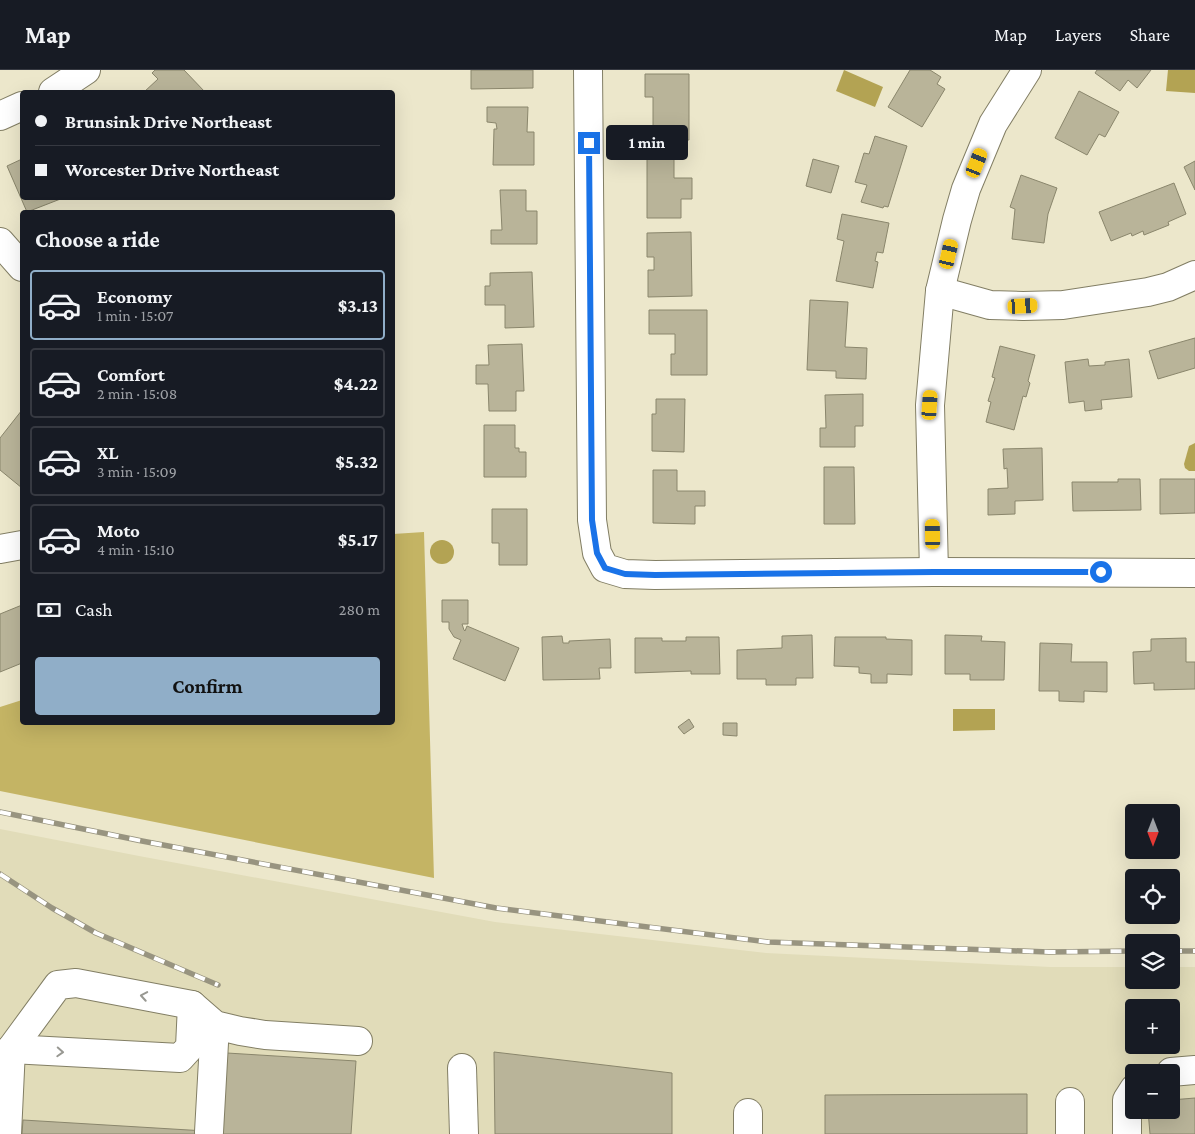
<!DOCTYPE html>
<html lang="en">
<head>
<meta charset="utf-8">
<style>
	:root { --surface:#171b24; --page:#242831; --text:#f1f3f6; --muted:#9ea1a6; --line:#363941; --accent:#90aec8 }
	body { margin:0; font-family:"Crimson Pro",serif; background:var(--page); color:var(--text); height:100vh; display:flex; flex-direction:column; font-size:19px; white-space:nowrap }
	* { box-sizing:border-box; margin:0 }
	p { font-size:16px; color:var(--muted) }
	.icon { flex:none; width:28px; height:28px; fill:none; stroke:currentColor; stroke-width:2; stroke-linecap:round; stroke-linejoin:round }
	.map { position:relative; flex:1; overflow:hidden }
	.sheet { position:absolute; left:20px; top:140px; width:375px; height:515px; display:flex; flex-direction:column; background:var(--surface); border-radius:5px; box-shadow:0 5px 20px #0002 }
	.sheet>* { flex:none }
	.banner { position:absolute; left:20px; top:20px; width:375px; height:110px; border-radius:5px; box-shadow:0 5px 20px #0002; display:grid; align-content:center; height:110px; padding:0 15px; background:var(--surface) }
	.needle { width:32px; rotate:180deg }
	.tools { position:absolute; left:1125px; top:734px; display:grid; gap:10px }
	.tools a { display:grid; place-items:center; width:55px; height:55px; border-radius:5px; background:var(--surface); box-shadow:0 5px 20px #0002; font-size:25px }
	.end { position:absolute; width:22px; height:22px; margin:-11px; border:6px solid #1a73e8; background:#fff; box-shadow:0 0 0 2px #fff }
	.from { border-radius:50% }
	.bubble { position:absolute; height:35px; border-radius:5px; background:var(--surface); box-shadow:0 5px 20px #0002; font-size:16px; font-weight:700; line-height:35px; text-align:center }
	.car { position:absolute; width:15px; height:30px; margin:-15px -8px; border-radius:6px; box-shadow:0 0 4px 1px #0007; background:linear-gradient(#f5c518 24%,#345 0 40%,#f5c518 0 76%,#345 0 86%,#f5c518 0) }
	.banner b { display:flex; align-items:center; gap:18px; height:48px; font-size:19px }
	.banner b+b { border-top:1px solid var(--line) }
	.banner i { width:12px; height:12px; background:var(--text) }
	ul { padding:0; list-style:none }
	li { display:flex; align-items:center; gap:15px; height:70px; margin:0 10px 8px; padding:0 5px; border:2px solid var(--line); border-radius:5px }
	li div { flex:1 }
	li b { display:block; font-size:19px }
	li em { font-style:normal; font-weight:700 }
	li.on { border-color:var(--accent) }
	li>.icon { width:45px; height:45px; stroke-width:1.5 }
	h2 { padding:0 15px; font-size:22px; line-height:60px }
	.pay { display:flex; align-items:center; gap:12px; height:55px; padding:0 15px; font-size:19px }
	.pay p { margin-inline-start:auto }
	.cta { display:flex; gap:10px; margin-top:auto; padding:10px 15px }
	.cta a { flex:1; height:58px; border-radius:5px; background:var(--accent); color:#111; font-size:20px; font-weight:700; line-height:58px; text-align:center }
	header { display:flex; align-items:center; gap:30px; box-sizing:border-box; height:70px; padding:0 25px; background:var(--surface); border-bottom:1px solid var(--line) }
	header strong { font-size:24px }
	nav { display:flex; gap:28px; margin-inline-start:auto; font-size:18px }
	.map>svg:first-child { display:block }
	.built { fill:#e1dcb9; fill-rule:evenodd }
	.forest { fill:#c4b464 }
	.water { fill:#b3a353 }
	.building { fill:#b9b499; stroke:#8a866c }
	.lines { fill:none; stroke-linecap:round; stroke-linejoin:round }
	.minor-casing { stroke:#827e64; stroke-width:30 }
	.minor { stroke:#fff; stroke-width:28 }
	.rail-casing { stroke:#989480; stroke-width:5.5 }
	.rail { stroke:#fff; stroke-width:4; stroke-dasharray:11; stroke-linecap:butt }
	.oneway { stroke:#989892 }
	.route { stroke:#1a73e8; stroke-width:6 }
</style>
</head>
<body>
<header>
<strong>Map</strong>
<nav><a>Map</a><a>Layers</a><a>Share</a></nav>
</header>
<div class="map">
<svg width="1195" height="1064" viewBox="0 0 1195 1064">
	<rect width="100%" height="100%" fill="#ece7cb"/>
	<path class="built" d="M 0,759 L 139,786 L 495,852 L 766,883 L 1050,897 L 1134,897 L 1134,910 L 1171,910 L 1171,897 L 1195,897 L 1195,1064 L 0,1064 ZM 1134,938 L 1171,938 L 1171,975 L 1134,975 ZM 1134,1002 L 1171,1002 L 1171,1040 L 1134,1040 Z"/>
	<polygon class="forest" points="424,462 434,808 0,721 0,637 22,630 22,652 392,652 393,464"/>
	<g class="water">
		<polygon points="844,0 883,17 875,37 836,21"/>
		<polygon points="1168,0 1195,0 1195,23 1166,21"/>
		<polygon points="1195,373 1195,401 1189,401 1185,398 1184,394 1189,376"/>
		<circle cx="442" cy="482" r="12"/>
		<polygon points="953,639 995,639 995,660 953,661"/>
	</g>
	<g class="building">
		<polygon points="155,0 184,0 205,22 144,22 158,9 152,3"/>
		<polygon points="471,0 533,0 533,18 471,19"/>
		<polygon points="910,0 930,0 941,7 937,14 945,19 922,57 888,37"/>
		<polygon points="1097,0 1151,0 1137,18 1128,10 1120,21 1095,3"/>
		<polygon points="645,4 689,4 689,70 653,70 653,27 645,27"/>
		<polygon points="1079,21 1119,42 1105,67 1099,64 1087,85 1055,68"/>
		<polygon points="487,37 528,37 527,62 534,62 534,95 493,95 494,59 497,59 496,53 487,52"/>
		<polygon points="875,66 907,76 888,137 884,136 883,138 861,132 867,115 855,112 864,83 869,84"/>
		<polygon points="647,84 674,84 674,108 692,108 692,129 681,129 681,148 647,148"/>
		<polygon points="22,89 22,128 63,128 27,142 7,96"/>
		<polygon points="813,89 839,96 831,123 806,116"/>
		<polygon points="1195,91 1195,120 1184,97"/>
		<polygon points="1021,105 1057,118 1048,144 1044,173 1012,169 1015,139 1010,137"/>
		<polygon points="1174,113 1186,144 1168,152 1169,155 1144,165 1143,161 1132,166 1131,163 1111,171 1099,142"/>
		<polygon points="500,120 526,120 526,141 537,141 537,174 491,174 491,160 502,160"/>
		<polygon points="842,144 889,153 883,183 877,182 875,191 878,192 873,218 836,211 844,171 837,169"/>
		<polygon points="691,162 692,226 648,227 648,200 654,200 654,187 647,187 647,163"/>
		<polygon points="532,202 534,257 505,258 505,235 485,235 485,216 490,216 490,203"/>
		<polygon points="810,230 848,232 845,277 867,278 866,309 836,308 836,301 807,300"/>
		<polygon points="649,240 707,240 707,305 671,305 671,284 675,284 675,264 649,264"/>
		<polygon points="1195,268 1195,298 1158,309 1149,281"/>
		<polygon points="522,274 524,321 516,321 516,341 489,341 488,314 476,314 476,295 489,295 488,275"/>
		<polygon points="1000,276 1035,285 1028,311 1030,313 1026,327 1023,326 1014,360 986,352 991,332 988,331 995,308 992,307"/>
		<polygon points="1088,289 1089,296 1105,295 1105,292 1129,289 1132,327 1101,330 1102,339 1085,341 1084,331 1069,333 1065,292"/>
		<polygon points="863,324 863,356 855,356 855,377 820,377 820,358 826,358 825,325"/>
		<polygon points="656,329 685,329 684,382 652,381 652,344 656,344"/>
		<polygon points="22,340 22,418 0,400 0,368"/>
		<polygon points="484,355 515,355 515,378 519,378 519,382 526,382 526,407 484,407"/>
		<polygon points="1042,378 1043,430 1015,431 1015,444 988,445 988,419 1008,418 1007,398 1004,399 1003,379"/>
		<polygon points="824,397 854,397 855,454 824,454"/>
		<polygon points="653,400 677,400 677,421 705,421 705,436 695,436 695,454 653,453"/>
		<polygon points="1118,409 1140,409 1141,440 1073,441 1072,412 1118,412"/>
		<polygon points="1160,409 1195,409 1195,443 1160,444"/>
		<polygon points="492,439 527,439 527,495 499,495 499,473 492,473"/>
		<polygon points="442,530 468,530 468,554 462,554 464,560 465,561 467,556 519,578 505,611 453,589 461,570 454,567 449,559 449,552 442,552"/>
		<polygon points="22,535 22,593 0,602 0,544"/>
		<polygon points="812,565 813,608 796,608 796,615 766,615 766,609 737,609 737,580 782,578 782,566"/>
		<polygon points="945,565 982,566 981,571 1005,572 1004,610 970,610 970,604 945,604"/>
		<polygon points="562,566 563,573 569,573 569,571 610,569 611,598 599,598 600,609 543,610 542,567"/>
		<polygon points="686,567 719,567 720,604 691,604 691,601 635,603 635,568 662,568 662,571 686,571"/>
		<polygon points="835,567 886,567 886,569 912,570 912,605 887,604 887,613 871,613 871,604 859,603 859,597 834,596"/>
		<polygon points="1186,568 1186,592 1195,592 1195,619 1154,620 1154,613 1134,614 1133,582 1151,581 1151,569"/>
		<polygon points="1040,573 1072,574 1071,592 1107,592 1107,622 1084,621 1084,632 1059,631 1059,621 1039,621"/>
		<polygon points="689,649 694,657 684,664 678,657"/>
		<polygon points="723,653 737,653 737,666 723,665"/>
		<polygon points="494,982 672,1003 672,1064 495,1064"/>
		<polygon points="227,983 356,991 351,1064 22,1064 23,1050 222,1062"/>
		<polygon points="1027,1024 1027,1064 825,1064 825,1025"/>
		<polygon points="1195,1028 1195,1064 1150,1064 1148,1040 1171,1040 1171,1030"/>
	</g>
	<g class="lines">
		<defs>
			<g id="minor">
				<polyline points="588,0 592,450 597,483 605,498 625,504 655,505 934,502 1195,503"/>
				<polyline points="53,22 86,0"/>
				<polyline points="0,46 22,36"/>
				<polyline points="0,172 22,197"/>
				<polyline points="940,221 990,235 1023,236 1063,235 1148,222 1168,217 1195,205"/>
				<polyline points="0,479 22,475"/>
				<polyline points="934,502 930,335 940,221 957,150 966,119 993,54 1027,0"/>
				<polyline points="11,979 180,988 190,977 192,935"/>
				<polyline points="462,998 464,1064"/>
				<polyline points="1171,1002 1195,1000"/>
				<polyline points="209,1062 215,955"/>
				<polyline points="7,1064 11,979 58,915 76,913 192,935 215,955 240,961 265,965 358,971"/>
				<polyline points="748,1064 748,1043"/>
				<polyline points="1070,1064 1070,1032"/>
				<polyline points="1127,1064 1127,1030 1134,1019"/>
			</g>
		</defs>
		<use href="#minor" class="minor-casing"/>
		<use href="#minor" class="minor"/>
		<defs>
			<g id="rail">
				<polyline points="0,742 142,771 496,838 768,872 1049,882 1134,881"/>
				<polyline points="0,804 52,838 96,863 218,915"/>
				<polyline points="1171,881 1195,881"/>
			</g>
		</defs>
		<use href="#rail" class="rail-casing"/>
		<use href="#rail" class="rail"/>
	</g>
	<defs><path id="oneway-chevron" d="M-2-3.5L2.5 0L-2 3.5" fill="none" stroke-width="1.6" stroke-linecap="round" stroke-linejoin="round" transform="scale(1.25)"/></defs>
	<g class="oneway">
		<use href="#oneway-chevron" transform="translate(144 926) rotate(-170)"/>
		<use href="#oneway-chevron" transform="translate(60 982) rotate(3)"/>
	</g>
	<g class="lines">
		<polyline class="route" points="589,73 592,450 597,483 605,498 625,504 655,505 934,502 1101,502"/>
	</g>
</svg>
<div class="tools">
<a><svg class="needle" viewBox="-14 -14 28 28"><path d="M0-13l5 13h-10z" fill="#e53935"/><path d="M0 13l5-13h-10z" fill="#9ea1a6"/></svg></a>
<a><svg class="icon" aria-label="locate" viewBox="0 0 24 24"><circle cx="12" cy="12" r="6"/><path d="M12 2v4M12 18v4M2 12h4M18 12h4"/></svg></a>
<a><svg class="icon" aria-label="layers" viewBox="0 0 24 24"><path d="M12 4l9 5-9 5-9-5zM3 14l9 5 9-5"/></svg></a>
<a>+</a>
<a>−</a>
</div>
<i class="end from" style="left:1101px;top:502px"></i>
<i class="end" style="left:589px;top:73px"></i>
<div class="bubble" style="left:606px;top:55px;width:82px">1 min</div>
<i class="car" style="left:977px;top:93px;rotate:22deg"></i>
<i class="car" style="left:949px;top:184px;rotate:13deg"></i>
<i class="car" style="left:1023px;top:236px;rotate:87deg"></i>
<i class="car" style="left:930px;top:335px;rotate:4deg"></i>
<i class="car" style="left:933px;top:464px;rotate:359deg"></i>
<div class="banner">
<b><i class="from"></i>Brunsink Drive Northeast</b>
<b><i></i>Worcester Drive Northeast</b>
</div>
<section class="sheet">
<h2>Choose a ride</h2>
<ul>
<li class="on"><svg class="icon" aria-label="car" viewBox="0 0 24 24"><path d="M5 17H2v-5l4-1 3-4h7l3 4 3 1v5h-3M9 17h6M6 11h13"/><circle cx="7" cy="17" r="2"/><circle cx="17" cy="17" r="2"/></svg><div><b>Economy</b><p>1 min · 15:07</p></div><em>$3.13</em></li>
<li><svg class="icon" aria-label="car" viewBox="0 0 24 24"><path d="M5 17H2v-5l4-1 3-4h7l3 4 3 1v5h-3M9 17h6M6 11h13"/><circle cx="7" cy="17" r="2"/><circle cx="17" cy="17" r="2"/></svg><div><b>Comfort</b><p>2 min · 15:08</p></div><em>$4.22</em></li>
<li><svg class="icon" aria-label="car" viewBox="0 0 24 24"><path d="M5 17H2v-5l4-1 3-4h7l3 4 3 1v5h-3M9 17h6M6 11h13"/><circle cx="7" cy="17" r="2"/><circle cx="17" cy="17" r="2"/></svg><div><b>XL</b><p>3 min · 15:09</p></div><em>$5.32</em></li>
<li><svg class="icon" aria-label="car" viewBox="0 0 24 24"><path d="M5 17H2v-5l4-1 3-4h7l3 4 3 1v5h-3M9 17h6M6 11h13"/><circle cx="7" cy="17" r="2"/><circle cx="17" cy="17" r="2"/></svg><div><b>Moto</b><p>4 min · 15:10</p></div><em>$5.17</em></li>
</ul>
<div class="pay"><svg class="icon" aria-label="cash" viewBox="0 0 24 24"><path d="M3 7h18v10H3z"/><circle cx="12" cy="12" r="2"/></svg>Cash<p>280 m</p></div>
<div class="cta"><a>Confirm</a></div>
</section>
</div>
</body>
</html>
